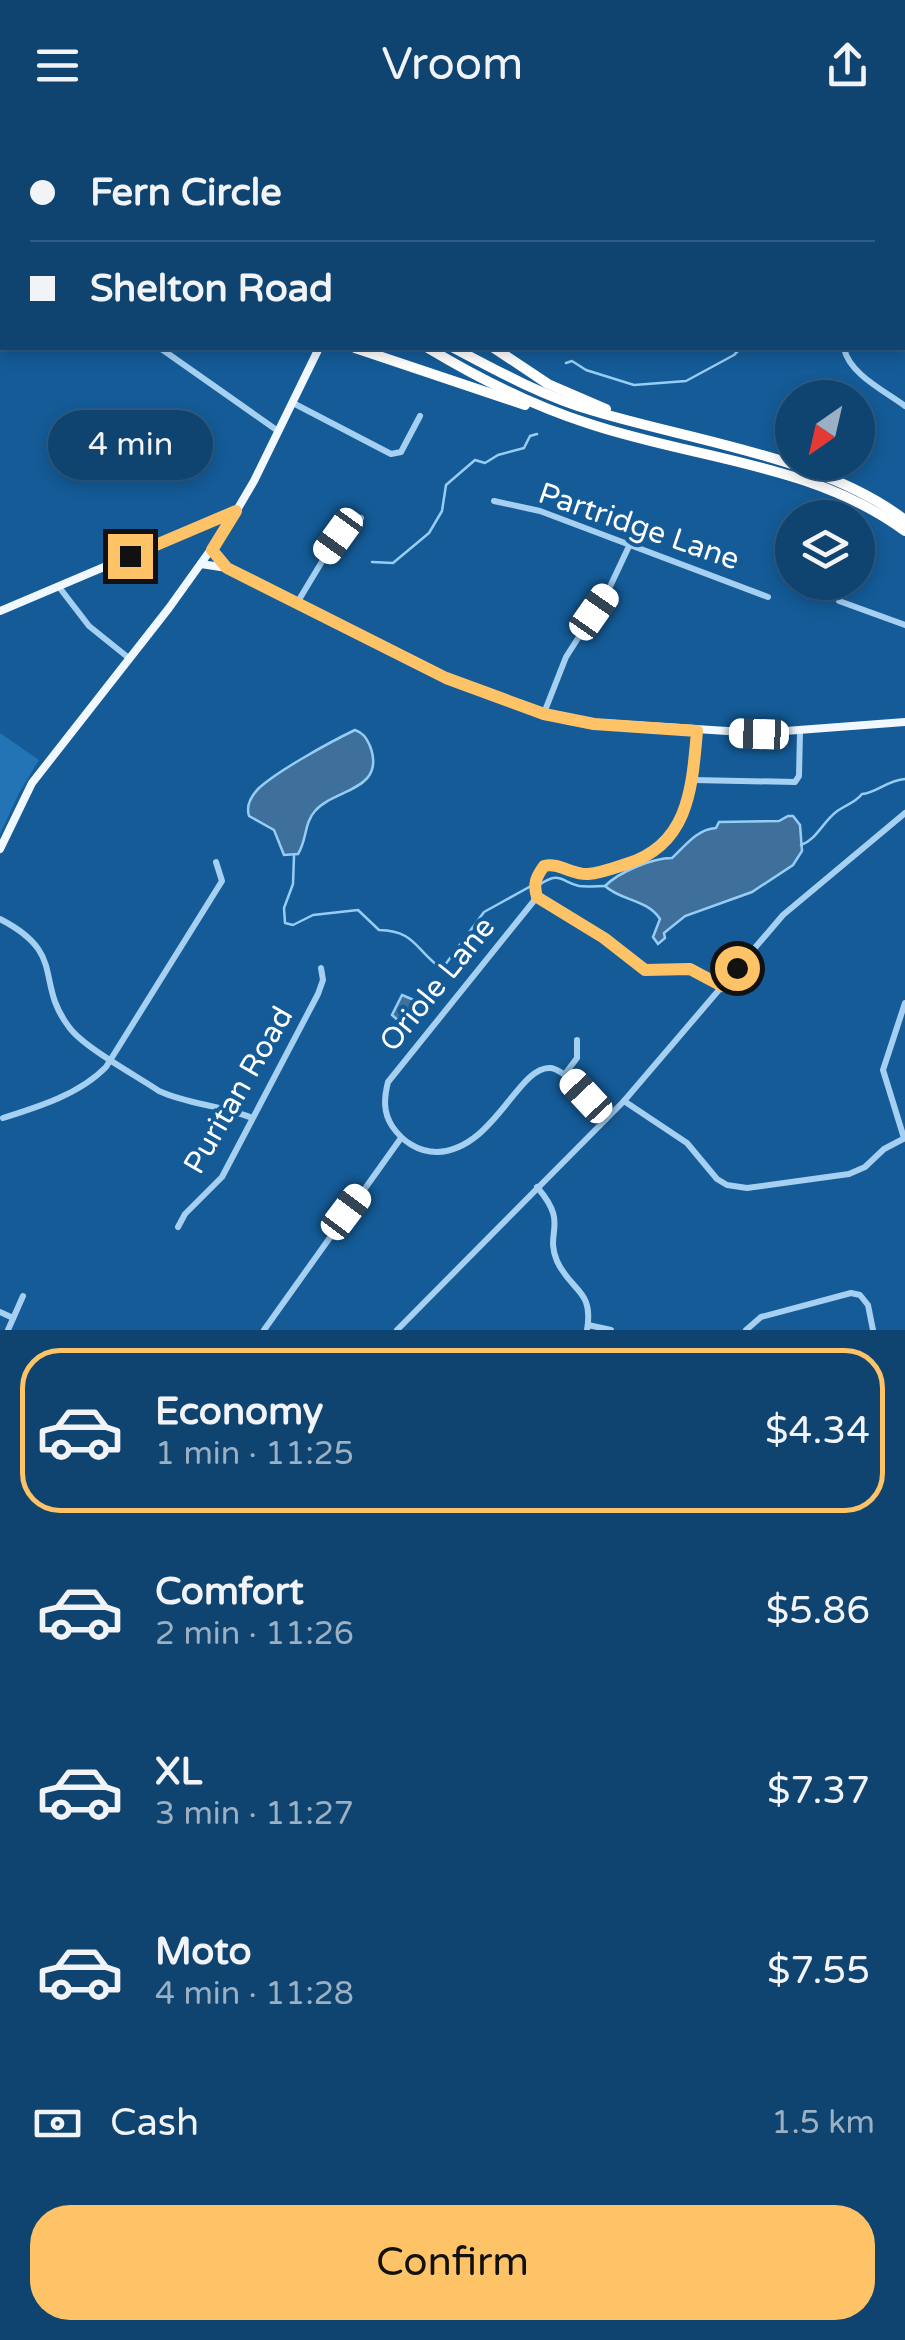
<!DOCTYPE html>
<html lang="en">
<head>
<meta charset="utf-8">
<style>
	:root { --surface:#0f4471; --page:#184b76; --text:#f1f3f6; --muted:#9bb0c3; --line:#2f5c84; --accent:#ffc367 }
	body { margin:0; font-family:"Varela Round",sans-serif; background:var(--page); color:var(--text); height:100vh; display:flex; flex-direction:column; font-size:38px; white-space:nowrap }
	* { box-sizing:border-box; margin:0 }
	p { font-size:32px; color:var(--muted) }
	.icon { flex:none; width:55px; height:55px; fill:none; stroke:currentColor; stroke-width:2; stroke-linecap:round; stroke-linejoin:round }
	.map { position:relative; height:1200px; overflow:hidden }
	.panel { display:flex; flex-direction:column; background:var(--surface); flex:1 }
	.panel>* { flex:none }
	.top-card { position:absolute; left:0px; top:0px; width:905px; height:220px; box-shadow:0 5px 15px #0003,0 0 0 2px var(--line); display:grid; align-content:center; height:220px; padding:0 30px; background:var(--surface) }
	.needle { width:65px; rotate:214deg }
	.controls { position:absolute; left:775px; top:250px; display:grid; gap:20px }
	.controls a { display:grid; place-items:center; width:100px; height:100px; border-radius:50%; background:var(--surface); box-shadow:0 5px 15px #0003,0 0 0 2px var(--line); font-size:50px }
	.end { position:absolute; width:45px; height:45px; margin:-22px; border:12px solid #ffc367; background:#111; box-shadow:0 0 0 5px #111 }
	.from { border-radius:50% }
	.bubble { position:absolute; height:70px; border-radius:35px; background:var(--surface); box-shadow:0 5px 15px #0003,0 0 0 2px var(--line); font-size:32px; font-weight:600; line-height:70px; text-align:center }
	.car { position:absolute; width:30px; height:60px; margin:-30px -15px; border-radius:12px; box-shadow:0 0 8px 2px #0007; background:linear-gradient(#fff 24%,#345 0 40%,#fff 0 76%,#345 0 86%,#fff 0) }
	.top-card b { display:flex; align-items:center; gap:35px; height:95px; font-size:38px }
	.top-card b+b { border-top:2px solid var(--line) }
	.top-card i { width:25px; height:25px; background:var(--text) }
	ul { padding:18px 0 0; list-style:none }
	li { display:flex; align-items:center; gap:30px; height:165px; margin:0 20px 15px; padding:0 10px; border:5px solid transparent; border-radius:40px }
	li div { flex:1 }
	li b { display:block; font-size:38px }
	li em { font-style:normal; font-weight:600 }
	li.selected { border-color:var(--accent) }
	li>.icon { width:90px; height:90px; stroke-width:1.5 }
	.pay { display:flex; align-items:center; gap:25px; height:110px; padding:0 30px; font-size:38px }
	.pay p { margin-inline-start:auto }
	.cta { display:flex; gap:20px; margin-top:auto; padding:20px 30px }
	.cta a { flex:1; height:115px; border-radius:40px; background:var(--accent); color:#111; font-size:40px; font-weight:600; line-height:115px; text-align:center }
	header { display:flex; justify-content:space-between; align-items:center; height:130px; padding:0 30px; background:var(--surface); font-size:45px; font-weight:600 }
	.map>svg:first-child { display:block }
	.green { fill:#2374b4 }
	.water { fill:#3e709b; stroke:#97cdf5; stroke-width:2.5 }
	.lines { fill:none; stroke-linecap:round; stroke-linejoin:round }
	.stream { stroke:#97cdf5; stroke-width:2.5 }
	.minor { stroke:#a5d0f2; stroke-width:6 }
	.major { stroke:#f1f8ff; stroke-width:8 }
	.highway { stroke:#fff; stroke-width:10 }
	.route { stroke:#ffc367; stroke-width:12 }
	.labels { text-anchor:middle; stroke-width:8; stroke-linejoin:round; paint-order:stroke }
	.street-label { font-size:30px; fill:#fff; stroke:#145b97 }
</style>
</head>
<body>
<header><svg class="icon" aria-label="menu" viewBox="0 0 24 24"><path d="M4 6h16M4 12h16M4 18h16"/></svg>Vroom<svg class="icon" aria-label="share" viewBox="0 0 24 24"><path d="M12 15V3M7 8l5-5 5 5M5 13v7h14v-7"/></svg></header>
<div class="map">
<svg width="905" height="1200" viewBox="0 0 905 1200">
	<rect width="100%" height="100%" fill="#145b97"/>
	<polygon class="green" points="0,603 39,630 19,663 0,704"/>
	<g class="water">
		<path d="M 355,600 C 363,603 366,607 370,616 C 387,661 333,659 315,681 C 304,693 307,710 298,724 L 284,725 L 274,700 L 249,686 C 246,676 251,666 259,658 C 279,640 330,612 355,600 Z"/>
		<path d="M 788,686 L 793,686 L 800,695 L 802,721 L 793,735 L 752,762 L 685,786 L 664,803 L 665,808 L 658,814 L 653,807 L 660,789 C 647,769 621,771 605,756 C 619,742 652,728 672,728 C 685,716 697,699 716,698 L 719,692 L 779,691 Z"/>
		<polygon points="402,865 414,870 418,877 401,893 392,885"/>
	</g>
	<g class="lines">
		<g class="stream">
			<polyline points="840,0 842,2"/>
			<polyline points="566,233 572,231 586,240 634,255 686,251 734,225 741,218"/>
			<polyline points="372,432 393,433 429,403 442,381 446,355 475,330 485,333 498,325 524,318 530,306 537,304"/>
			<path d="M 801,715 C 816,710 823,692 836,682 C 845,675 855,673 862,664 C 876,663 888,650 905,649"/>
			<path d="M 294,726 L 293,754 L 284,778 L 285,793 L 293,795 L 313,785 L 358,780 L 379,800 C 416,801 415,820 442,839 L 484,782 L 531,756"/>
			<path d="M 539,755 C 560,741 560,751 579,756 C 586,757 598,756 606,756"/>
		</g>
		<g class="minor">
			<polyline points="594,0 596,2"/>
			<polyline points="0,117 2,114"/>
			<polyline points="160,218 278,301"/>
			<path d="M 844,218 C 849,244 885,261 905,276"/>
			<polyline points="293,273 391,324 401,322 420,286"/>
			<polyline points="494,371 540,381 768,467"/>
			<polyline points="59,457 89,496 130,529"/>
			<polyline points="839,471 905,495"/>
			<polyline points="297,473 338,405 361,388"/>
			<polyline points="544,583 566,527 607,463 630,414"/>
			<polyline points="693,650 795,652 799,646 800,602"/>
			<path d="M 537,767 L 388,952 C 384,968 383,982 392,996 C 402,1011 418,1022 437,1022 C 494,1020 518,936 550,938 C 567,939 594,976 606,989"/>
			<path d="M 537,767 L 535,749 L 544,736 C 559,732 572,745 588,744 C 601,743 614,738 626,734 C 690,715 692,658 697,601"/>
			<polyline points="537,767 604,808 634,834 645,839 690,839 722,856"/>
			<path d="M 0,789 C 68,824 34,851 69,897 C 83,917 137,946 159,961 C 189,975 222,975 252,988"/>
			<polyline points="565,944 577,928 577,910"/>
			<polyline points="624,971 687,1013 717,1049 727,1055 747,1058 849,1044 865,1037 884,1019 905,1008"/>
			<path d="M 3,988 C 38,977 80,964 106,937 L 222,751 L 216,732"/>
			<polyline points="904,1008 883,940 905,873"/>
			<path d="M 537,1057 C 570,1095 544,1101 557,1131 C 571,1162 594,1159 587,1200"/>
			<polyline points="178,1097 185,1084 222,1047 318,864 323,850 321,838"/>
			<polyline points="0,1182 13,1188"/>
			<polyline points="588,1195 611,1200"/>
			<polyline points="8,1200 23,1166"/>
			<polyline points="264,1200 401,1008"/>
			<polyline points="397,1200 624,971 783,785 905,683"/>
			<polyline points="746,1200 761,1187 851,1163 860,1165 868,1175 873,1200"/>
		</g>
		<g class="major">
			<polyline points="396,2 396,0"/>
			<polyline points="483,2 485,0"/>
			<polyline points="201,434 227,438 446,548 569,591 759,603 905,592"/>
			<polyline points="0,481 236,381"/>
			<polyline points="0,719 32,653 169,478 227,397 254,351 319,218"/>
		</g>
		<g class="highway">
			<polyline points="152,0 156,2"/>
			<polyline points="168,0 170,2"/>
			<polyline points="187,0 190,2"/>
			<polyline points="220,0 221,2"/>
			<polyline points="355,218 525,275"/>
			<path d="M 428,218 C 478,248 531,275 587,293 C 693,329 813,333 905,401"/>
			<path d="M 454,218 C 499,242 545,267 594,281 C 693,311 823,327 905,390"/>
			<polyline points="494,218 548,254 606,279"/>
		</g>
	</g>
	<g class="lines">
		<path class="route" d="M 130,426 L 236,381 L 212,420 L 227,438 L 446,548 L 544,584 L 594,594 L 697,601 C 692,658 689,715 626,734 C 614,738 601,743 588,744 C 572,745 559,732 544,736 C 536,747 533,754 537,767 L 604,808 L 645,840 L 690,839 L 722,856 L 737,838"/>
	</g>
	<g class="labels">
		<g class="street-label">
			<text transform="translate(639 396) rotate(19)" y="10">Partridge Lane</text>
			<text transform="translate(437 854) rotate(-51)" y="10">Oriole Lane</text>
			<text transform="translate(238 960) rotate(-60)" y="10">Puritan Road</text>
		</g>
	</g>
</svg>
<div class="controls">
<a><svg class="needle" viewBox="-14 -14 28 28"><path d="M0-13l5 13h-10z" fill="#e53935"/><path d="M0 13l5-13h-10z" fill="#9bb0c3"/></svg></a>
<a><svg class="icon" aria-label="layers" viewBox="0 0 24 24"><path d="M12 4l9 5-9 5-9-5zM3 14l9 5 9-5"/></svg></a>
</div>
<i class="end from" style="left:737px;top:838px"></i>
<i class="end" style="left:130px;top:426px"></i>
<div class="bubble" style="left:48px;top:280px;width:165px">4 min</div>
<i class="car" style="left:338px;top:406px;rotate:216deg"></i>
<i class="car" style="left:594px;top:482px;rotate:35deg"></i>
<i class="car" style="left:759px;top:604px;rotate:272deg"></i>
<i class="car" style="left:586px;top:966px;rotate:317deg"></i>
<i class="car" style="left:346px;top:1082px;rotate:37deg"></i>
<div class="top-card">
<b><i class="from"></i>Fern Circle</b>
<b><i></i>Shelton Road</b>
</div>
</div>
<section class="panel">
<ul>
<li class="selected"><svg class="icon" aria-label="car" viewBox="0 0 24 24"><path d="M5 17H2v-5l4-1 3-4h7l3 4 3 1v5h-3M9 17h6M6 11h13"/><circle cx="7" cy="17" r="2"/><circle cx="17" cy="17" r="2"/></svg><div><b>Economy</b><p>1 min · 11:25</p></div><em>$4.34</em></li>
<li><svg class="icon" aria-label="car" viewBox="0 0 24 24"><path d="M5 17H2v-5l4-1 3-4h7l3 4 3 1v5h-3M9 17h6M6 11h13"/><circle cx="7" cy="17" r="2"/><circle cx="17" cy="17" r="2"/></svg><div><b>Comfort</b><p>2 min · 11:26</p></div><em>$5.86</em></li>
<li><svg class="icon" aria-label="car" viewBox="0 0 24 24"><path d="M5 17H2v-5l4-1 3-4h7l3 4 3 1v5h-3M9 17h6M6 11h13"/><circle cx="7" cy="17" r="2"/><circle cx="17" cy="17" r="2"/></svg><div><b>XL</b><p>3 min · 11:27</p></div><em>$7.37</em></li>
<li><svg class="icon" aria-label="car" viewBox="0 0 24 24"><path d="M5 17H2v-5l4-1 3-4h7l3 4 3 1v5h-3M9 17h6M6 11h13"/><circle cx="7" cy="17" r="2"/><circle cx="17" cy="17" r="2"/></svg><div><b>Moto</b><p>4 min · 11:28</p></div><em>$7.55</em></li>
</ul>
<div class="pay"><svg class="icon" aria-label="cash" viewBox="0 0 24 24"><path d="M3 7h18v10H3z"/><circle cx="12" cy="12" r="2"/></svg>Cash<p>1.5 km</p></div>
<div class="cta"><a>Confirm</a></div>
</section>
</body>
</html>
